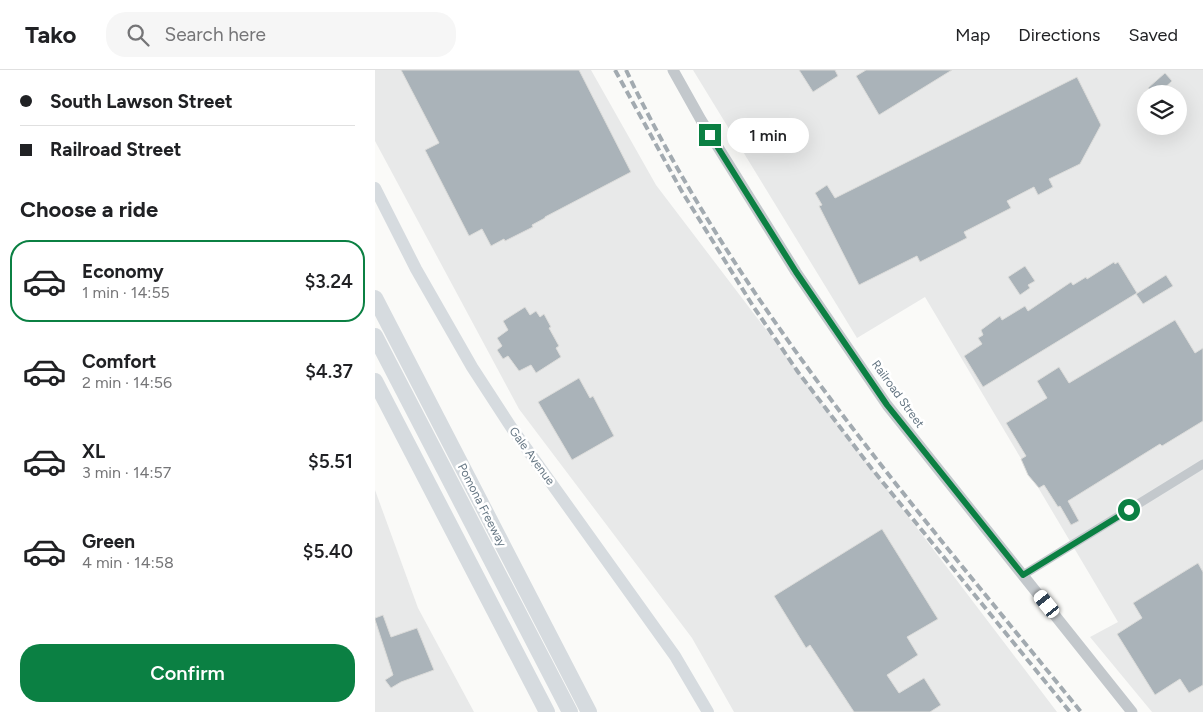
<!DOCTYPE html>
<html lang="en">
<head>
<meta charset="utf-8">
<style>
	:root { --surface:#fff; --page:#f6f6f6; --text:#202124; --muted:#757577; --line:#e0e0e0; --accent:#0b8043 }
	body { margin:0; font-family:Figtree,sans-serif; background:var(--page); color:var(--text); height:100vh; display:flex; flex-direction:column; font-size:19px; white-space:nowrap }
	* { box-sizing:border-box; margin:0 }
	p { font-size:16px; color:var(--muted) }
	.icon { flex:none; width:28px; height:28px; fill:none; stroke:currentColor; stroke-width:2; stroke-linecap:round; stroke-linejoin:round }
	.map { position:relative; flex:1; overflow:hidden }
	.drawer { display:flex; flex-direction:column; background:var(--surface); width:375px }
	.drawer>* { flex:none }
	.guide { display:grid; align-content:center; height:110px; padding:0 20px; background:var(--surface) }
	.buttons { position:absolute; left:762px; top:15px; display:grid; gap:10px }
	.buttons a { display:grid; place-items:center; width:50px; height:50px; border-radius:50%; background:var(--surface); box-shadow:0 5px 20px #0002; font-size:25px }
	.end { position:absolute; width:22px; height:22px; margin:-11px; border:6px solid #0b8043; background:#fff; box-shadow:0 0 0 2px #fff }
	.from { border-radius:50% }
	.bubble { position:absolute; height:35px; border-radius:18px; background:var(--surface); box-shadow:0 5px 20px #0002; font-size:16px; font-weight:600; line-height:35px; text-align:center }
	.car { position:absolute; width:15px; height:30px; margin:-15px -8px; border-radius:6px; box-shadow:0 0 4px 1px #0007; background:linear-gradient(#fff 24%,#345 0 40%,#fff 0 76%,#345 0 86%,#fff 0) }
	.guide b { display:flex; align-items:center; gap:18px; height:48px; font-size:19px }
	.guide b+b { border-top:1px solid var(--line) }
	.guide i { width:12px; height:12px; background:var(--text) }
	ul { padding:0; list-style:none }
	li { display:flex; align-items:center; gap:15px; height:82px; margin:0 10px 8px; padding:0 10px; border:2px solid transparent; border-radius:20px }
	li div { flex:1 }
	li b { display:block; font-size:19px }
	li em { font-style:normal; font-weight:600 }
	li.on { border-color:var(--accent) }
	li>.icon { width:45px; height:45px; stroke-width:1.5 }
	h2 { padding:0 20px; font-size:22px; line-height:60px }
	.button { display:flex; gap:10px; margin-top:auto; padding:10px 20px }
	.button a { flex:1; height:58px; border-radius:20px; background:var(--accent); color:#fff; font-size:20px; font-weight:600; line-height:58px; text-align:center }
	header { display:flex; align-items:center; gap:30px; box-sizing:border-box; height:70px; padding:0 25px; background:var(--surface); border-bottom:1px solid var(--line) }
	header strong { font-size:24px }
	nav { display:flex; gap:28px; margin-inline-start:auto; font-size:18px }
	.search { width:350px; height:45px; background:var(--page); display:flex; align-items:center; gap:12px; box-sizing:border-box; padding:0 18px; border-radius:20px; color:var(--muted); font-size:19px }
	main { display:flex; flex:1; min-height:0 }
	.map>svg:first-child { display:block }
	.built { fill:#e8e9e9; fill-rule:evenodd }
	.building { fill:#aab3b9; stroke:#dcdcda }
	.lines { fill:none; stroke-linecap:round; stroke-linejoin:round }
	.minor { stroke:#c3c8cc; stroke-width:9 }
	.tertiary { stroke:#c3c8cc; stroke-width:11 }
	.secondary { stroke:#d6dbdf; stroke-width:12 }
	.motorway { stroke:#d6dbdf; stroke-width:16 }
	.rail { stroke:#a2aab0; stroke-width:4; stroke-dasharray:8 4; stroke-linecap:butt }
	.route { stroke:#0b8043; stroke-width:6 }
	.labels { text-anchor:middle; stroke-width:5; stroke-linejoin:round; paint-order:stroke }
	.street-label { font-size:12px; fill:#657683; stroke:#fff }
</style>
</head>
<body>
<header>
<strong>Tako</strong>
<div class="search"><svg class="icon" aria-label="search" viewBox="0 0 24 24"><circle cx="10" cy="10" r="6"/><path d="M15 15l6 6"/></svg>Search here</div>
<nav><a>Map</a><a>Directions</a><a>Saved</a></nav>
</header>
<main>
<section class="drawer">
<div class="guide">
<b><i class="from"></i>South Lawson Street</b>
<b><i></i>Railroad Street</b>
</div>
<h2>Choose a ride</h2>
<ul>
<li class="on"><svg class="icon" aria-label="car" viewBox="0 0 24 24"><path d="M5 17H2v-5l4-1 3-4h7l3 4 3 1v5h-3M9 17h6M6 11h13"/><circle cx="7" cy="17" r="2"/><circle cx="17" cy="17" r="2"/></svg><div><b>Economy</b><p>1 min · 14:55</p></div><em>$3.24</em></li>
<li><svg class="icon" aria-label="car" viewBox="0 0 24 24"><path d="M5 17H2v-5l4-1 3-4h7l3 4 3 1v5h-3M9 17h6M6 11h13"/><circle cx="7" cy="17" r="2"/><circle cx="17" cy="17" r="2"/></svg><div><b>Comfort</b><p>2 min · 14:56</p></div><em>$4.37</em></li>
<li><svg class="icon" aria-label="car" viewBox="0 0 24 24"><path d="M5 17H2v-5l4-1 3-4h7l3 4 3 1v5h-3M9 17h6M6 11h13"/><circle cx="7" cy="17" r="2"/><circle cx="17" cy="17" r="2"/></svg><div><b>XL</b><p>3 min · 14:57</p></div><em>$5.51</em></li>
<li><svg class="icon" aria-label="car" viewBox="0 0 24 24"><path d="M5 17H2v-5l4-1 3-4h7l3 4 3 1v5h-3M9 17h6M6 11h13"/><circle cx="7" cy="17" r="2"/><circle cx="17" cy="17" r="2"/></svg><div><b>Green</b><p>4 min · 14:58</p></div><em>$5.40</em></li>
</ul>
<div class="button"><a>Confirm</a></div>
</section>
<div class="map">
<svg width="828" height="642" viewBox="0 0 828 642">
	<rect width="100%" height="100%" fill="#fafaf8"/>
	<g class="built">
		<polygon points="0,0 216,0 281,115 682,642 359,642 317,568 144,339 0,71"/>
		<path d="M 318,0 L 828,0 L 828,642 L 777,642 L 715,567 L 743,552 L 550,227 L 482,268 ZM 771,24 L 804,24 L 804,56 L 771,56 Z"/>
		<polygon points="0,420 43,538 99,642 0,642"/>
	</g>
	<g class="building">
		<polygon points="26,0 204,0 256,102 170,147 170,148 157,155 158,157 130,171 129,169 116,176 107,159 94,166 50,80 64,73"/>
		<polygon points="424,0 460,0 463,6 438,22"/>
		<polygon points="491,0 577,0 504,45 481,6"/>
		<polygon points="790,3 797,11 783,24 778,24 773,18"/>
		<polygon points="702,7 726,55 705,94 674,109 678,117 663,125 659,117 632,131 636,138 589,162 592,168 545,192 542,186 484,215 444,136 447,135 440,123 452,115 460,128"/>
		<polygon points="739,192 740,194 743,192 762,223 608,317 589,286 607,274 603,268 608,265 606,260 625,246 627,250 650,236 653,241 696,212 698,215 711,207 712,209"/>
		<polygon points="650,196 660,211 653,215 655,218 645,225 633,207"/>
		<polygon points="791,205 798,216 768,234 761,224"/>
		<polygon points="150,237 155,245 161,241 165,247 169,244 176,257 174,258 184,276 181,278 186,287 161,303 156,295 144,301 133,286 128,289 122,280 127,276 122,268 133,260 128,251"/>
		<polygon points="800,250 820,283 828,278 828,351 787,376 785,374 693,431 704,451 696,455 685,436 683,437 669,415 664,418 653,405 646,389 651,386 631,353 672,328 662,311 684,297 694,313"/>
		<polygon points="204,308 215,328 218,326 239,366 197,390 163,332"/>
		<polygon points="507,459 563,549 532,567 543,585 512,605 524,623 549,608 566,635 555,642 479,642 435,575 431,578 399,526"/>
		<polygon points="823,493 828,502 828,615 814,623 805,609 780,625 742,564 767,548 758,533"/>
		<polygon points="8,545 16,567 42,558 59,600 26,612 16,618 10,610 18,605 0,550 0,548"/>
	</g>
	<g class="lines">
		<polyline class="minor" points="648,505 828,394"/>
		<polyline class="tertiary" points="298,0 326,50 421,202 512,335 757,642"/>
		<polyline class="secondary" points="0,118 41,199 97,297 136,357 300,586 333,642"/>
		<g class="motorway">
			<polyline points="0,228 214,642"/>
			<polyline points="0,266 195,642"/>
			<polyline points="0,311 172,642"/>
		</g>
		<g class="rail">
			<polyline points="240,0 306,120 378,236 423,302 497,399 695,642"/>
			<path d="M 251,0 C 365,239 541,438 706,642"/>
		</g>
	</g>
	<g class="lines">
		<polyline class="route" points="335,65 421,202 512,335 648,505 754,440"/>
	</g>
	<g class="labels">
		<g class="street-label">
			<text transform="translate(523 324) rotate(54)" y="4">Railroad Street</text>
			<text transform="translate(157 386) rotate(54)" y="4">Gale Avenue</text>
			<text transform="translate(107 435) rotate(63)" y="4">Pomona Freeway</text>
		</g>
	</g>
</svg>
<div class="buttons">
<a><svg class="icon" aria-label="layers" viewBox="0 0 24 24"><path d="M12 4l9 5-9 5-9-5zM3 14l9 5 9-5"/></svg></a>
</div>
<i class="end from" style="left:754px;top:440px"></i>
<i class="end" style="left:335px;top:65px"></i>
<div class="bubble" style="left:352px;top:48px;width:82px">1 min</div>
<i class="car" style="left:672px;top:534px;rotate:321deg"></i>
</div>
</main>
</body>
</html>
